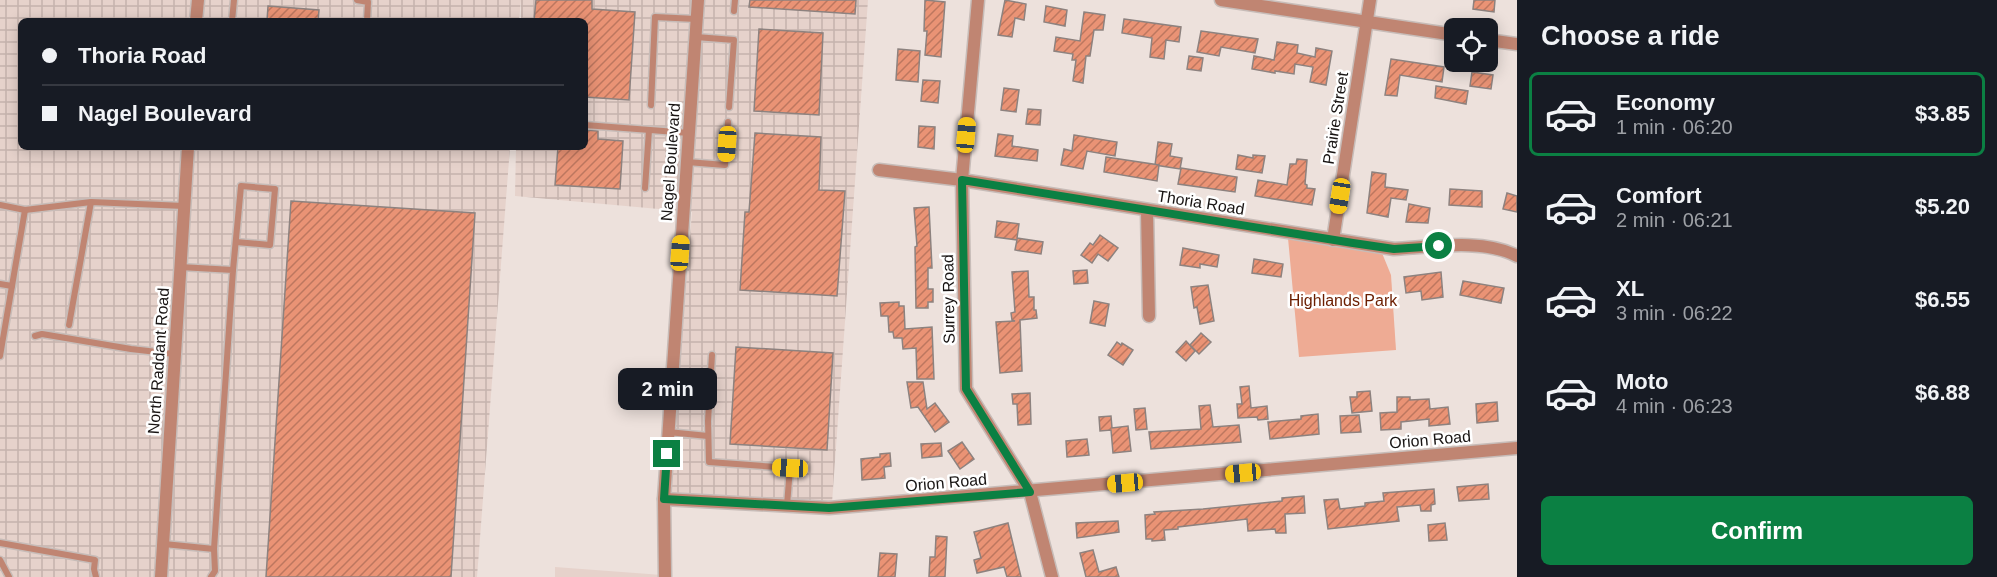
<!DOCTYPE html>
<html lang="en">
<head>
<meta charset="utf-8">
<style>
	:root { --surface:#171b24; --page:#20242c; --text:#f1f3f6; --muted:#9ea1a6; --line:#363941; --accent:#0b8043 }
	body { margin:0; font-family:Helvetica,sans-serif; background:var(--page); color:var(--text); height:100vh; display:flex; flex-direction:column; font-size:22px; white-space:nowrap }
	* { box-sizing:border-box; margin:0 }
	p { font-size:20px; color:var(--muted) }
	.icon { flex:none; width:33px; height:33px; fill:none; stroke:currentColor; stroke-width:2; stroke-linecap:round; stroke-linejoin:round }
	.map { position:relative; flex:1; overflow:hidden }
	.sheet { display:flex; flex-direction:column; background:var(--surface); width:480px }
	.sheet>* { flex:none }
	.hud { position:absolute; left:18px; top:18px; width:570px; height:132px; border-radius:9px; box-shadow:0 3px 15px #0003; display:grid; align-content:center; height:132px; padding:0 24px; background:var(--surface) }
	.controls { position:absolute; left:1444px; top:18px; display:grid; gap:12px }
	.controls a { display:grid; place-items:center; width:54px; height:54px; border-radius:9px; background:var(--surface); box-shadow:0 3px 15px #0003; font-size:30px }
	.end { position:absolute; width:27px; height:27px; margin:-14px; border:8px solid #0b8043; background:#fff; box-shadow:0 0 0 3px #fff }
	.from { border-radius:50% }
	.bubble { position:absolute; height:42px; border-radius:9px; background:var(--surface); box-shadow:0 3px 15px #0003; font-size:20px; font-weight:600; line-height:42px; text-align:center }
	.car { position:absolute; width:18px; height:36px; margin:-18px -9px; border-radius:8px; box-shadow:0 0 4px 2px #0007; background:linear-gradient(#f5c518 24%,#345 0 40%,#f5c518 0 76%,#345 0 86%,#f5c518 0) }
	.hud b { display:flex; align-items:center; gap:21px; height:57px; font-size:22px }
	.hud b+b { border-top:2px solid var(--line) }
	.hud i { width:15px; height:15px; background:var(--text) }
	ul { padding:0; list-style:none }
	li { display:flex; align-items:center; gap:18px; height:84px; margin:0 12px 9px; padding:0 12px; border:3px solid transparent; border-radius:9px }
	li div { flex:1 }
	li b { display:block; font-size:22px }
	li em { font-style:normal; font-weight:600 }
	li.on { border-color:var(--accent) }
	li>.icon { width:54px; height:54px; stroke-width:1.5 }
	h2 { padding:0 24px; font-size:27px; line-height:72px }
	.button { display:flex; gap:12px; margin-top:auto; padding:12px 24px }
	.button a { flex:1; height:69px; border-radius:9px; background:var(--accent); color:#fff; font-size:24px; font-weight:600; line-height:69px; text-align:center }
	main { display:flex; flex:1; min-height:0 }
	.map>svg:first-child { display:block }
	.built { fill:#e6d2cb }
	.industrial { fill:url(#industrial-grid) }
	.green { fill:#eeab94 }
	.building { fill:url(#building-hatch); stroke:#8d827f; stroke-width:1.5 }
	.lines { fill:none; stroke-linecap:round; stroke-linejoin:round }
	.service-casing { stroke:#c7bcb8; stroke-width:9 }
	.minor-casing { stroke:#c7bcb8; stroke-width:15 }
	.service { stroke:#c08572; stroke-width:6 }
	.minor { stroke:#c08572; stroke-width:12 }
	.route { stroke:#0b8043; stroke-width:8 }
	.labels { text-anchor:middle; stroke-width:5; stroke-linejoin:round; paint-order:stroke }
	.street-label { font-size:16px; fill:#181413; stroke:#fff }
	.park-label { font-size:16px; fill:#6b1e00; stroke:#fff }
</style>
</head>
<body>
<main>
<div class="map">
<svg width="1517" height="577" viewBox="0 0 1517 577">
	<defs>
		<pattern id="industrial-grid" width="8" height="8" patternUnits="userSpaceOnUse" patternTransform="scale(1.5)"><rect width="8" height="8" fill="#e6d2cb"/><path d="M0 4h8M4 0v8" fill="none" stroke="#c5b3ad"/></pattern>
		<pattern id="building-hatch" width="6" height="6" patternUnits="userSpaceOnUse" patternTransform="scale(1.5)"><rect width="6" height="6" fill="#ea9375"/><path d="M-1 1l2-2M0 6l6-6M5 7l2-2" fill="none" stroke="#bd775f"/></pattern>
	</defs>
	<rect width="100%" height="100%" fill="#ede1dc"/>
	<polygon class="built" points="555,567 662,575 662,577 555,577"/>
	<polygon class="industrial" points="0,0 868,0 832,503 669,493 692,212 515,196 516,147 585,147 585,21 521,21 521,0 519,21 21,21 21,147 510,147 477,577 0,577"/>
	<polygon class="green" points="1288,238 1382,253 1391,275 1396,350 1299,357"/>
	<g class="building">
		<polygon points="536,0 592,0 592,9 635,12 629,100 585,97 585,21 534,21"/>
		<polygon points="750,0 856,0 855,14 749,7"/>
		<polygon points="925,0 945,2 941,57 925,55 927,31 924,31"/>
		<polygon points="1005,0 1026,4 1024,20 1015,18 1012,37 998,35"/>
		<polygon points="1474,0 1495,0 1494,12 1473,9"/>
		<polygon points="268,6 319,10 318,21 267,21"/>
		<polygon points="1046,6 1067,10 1065,26 1044,22"/>
		<polygon points="1084,12 1105,15 1103,30 1094,30 1090,56 1086,56 1083,83 1073,81 1076,60 1072,60 1073,54 1054,51 1056,37 1080,41"/>
		<polygon points="1124,19 1181,27 1179,42 1166,40 1164,59 1150,57 1152,38 1122,33"/>
		<polygon points="759,29 823,33 819,115 754,111"/>
		<polygon points="1201,31 1258,39 1255,53 1221,47 1219,56 1197,52"/>
		<polygon points="1277,42 1298,45 1297,53 1315,57 1316,48 1332,51 1326,85 1310,82 1313,67 1295,64 1294,74 1275,71 1275,73 1252,69 1254,56 1274,60"/>
		<polygon points="898,49 920,51 918,82 896,80"/>
		<polygon points="1189,56 1203,58 1201,71 1187,69"/>
		<polygon points="1391,59 1444,67 1442,82 1400,75 1397,96 1385,95"/>
		<polygon points="1472,72 1493,75 1491,89 1470,86"/>
		<polygon points="923,80 940,81 938,103 921,101"/>
		<polygon points="1436,86 1468,91 1466,104 1435,98"/>
		<polygon points="1004,88 1019,90 1016,112 1001,110"/>
		<polygon points="1028,109 1041,110 1040,125 1026,124"/>
		<polygon points="919,126 935,127 934,149 918,147"/>
		<polygon points="585,130 598,131 598,139 623,141 620,189 555,185 558,147 585,147"/>
		<polygon points="755,133 821,137 819,190 845,191 837,296 740,290 745,212 749,212"/>
		<polygon points="998,134 1013,136 1012,146 1038,150 1037,161 995,156"/>
		<polygon points="1074,135 1117,142 1115,156 1087,151 1083,169 1061,165 1064,149 1072,151"/>
		<polygon points="1158,142 1172,144 1170,156 1182,158 1180,169 1155,165"/>
		<polygon points="1238,155 1253,158 1253,155 1265,156 1262,173 1236,169"/>
		<polygon points="1106,157 1159,165 1157,181 1104,172"/>
		<polygon points="1297,159 1307,160 1305,184 1307,185 1307,188 1315,189 1312,205 1255,196 1258,180 1287,185 1290,164 1296,164"/>
		<polygon points="1181,168 1237,177 1235,192 1178,184"/>
		<polygon points="1372,172 1386,174 1385,187 1408,190 1406,200 1391,198 1388,217 1367,213"/>
		<polygon points="1450,189 1482,191 1482,207 1449,205"/>
		<polygon points="1507,193 1517,196 1517,212 1503,209"/>
		<polygon points="291,201 475,213 451,577 266,577"/>
		<polygon points="1409,204 1430,208 1428,223 1406,222"/>
		<polygon points="929,207 932,268 928,268 928,289 933,289 933,302 928,302 928,308 916,308 915,247 917,246 914,208"/>
		<polygon points="997,221 1019,224 1017,238 1043,242 1041,254 1015,250 1017,240 995,237"/>
		<polygon points="1100,235 1118,248 1108,261 1098,254 1092,263 1081,255 1090,243 1093,245"/>
		<polygon points="1183,248 1219,255 1217,267 1200,264 1200,268 1180,265"/>
		<polygon points="1254,259 1283,264 1281,277 1252,273"/>
		<polygon points="1087,270 1088,283 1074,284 1073,271"/>
		<polygon points="1028,271 1029,297 1034,297 1034,310 1036,310 1037,318 1020,320 1022,371 1000,373 996,322 1015,321 1012,320 1011,313 1015,312 1012,272"/>
		<polygon points="1441,272 1443,297 1422,300 1421,291 1406,293 1404,277"/>
		<polygon points="1463,281 1504,288 1501,303 1460,295"/>
		<polygon points="1208,285 1214,321 1200,324 1197,307 1194,308 1191,287"/>
		<polygon points="1094,301 1109,304 1105,326 1090,323"/>
		<polygon points="899,302 899,306 904,306 905,329 932,327 934,379 917,379 916,348 903,349 902,338 894,338 893,332 889,332 888,316 881,316 880,303"/>
		<polygon points="1201,333 1211,342 1199,354 1190,345"/>
		<polygon points="1186,341 1195,351 1186,361 1176,352"/>
		<polygon points="1117,342 1121,345 1122,343 1133,350 1123,365 1108,355"/>
		<polygon points="736,347 833,353 827,450 730,444"/>
		<polygon points="907,382 923,382 927,409 935,403 949,422 935,432 918,407 911,408"/>
		<polygon points="1249,386 1251,408 1267,406 1268,419 1258,420 1257,417 1238,418 1237,404 1242,404 1240,387"/>
		<polygon points="1370,391 1372,411 1352,413 1350,397 1357,397 1357,392"/>
		<polygon points="1030,393 1031,424 1018,425 1017,404 1013,404 1012,394"/>
		<polygon points="1397,397 1410,397 1410,400 1429,399 1430,409 1448,407 1450,424 1429,426 1429,419 1401,422 1401,429 1381,430 1380,413 1397,412"/>
		<polygon points="1497,402 1498,421 1477,423 1476,404"/>
		<polygon points="1210,405 1213,427 1239,425 1241,442 1151,449 1149,432 1201,429 1199,406"/>
		<polygon points="1145,408 1147,429 1136,430 1134,409"/>
		<polygon points="1318,414 1319,434 1270,439 1268,422 1301,419 1301,416"/>
		<polygon points="1359,415 1361,432 1341,433 1340,416"/>
		<polygon points="1111,416 1112,428 1128,426 1131,451 1113,453 1111,430 1100,431 1099,417"/>
		<polygon points="1087,439 1089,455 1067,457 1066,441"/>
		<polygon points="962,442 974,459 960,469 948,451"/>
		<polygon points="941,443 942,456 922,458 921,444"/>
		<polygon points="890,453 891,466 884,467 885,478 862,480 861,459 880,457 880,454"/>
		<polygon points="1488,484 1489,499 1459,501 1457,487"/>
		<polygon points="1434,489 1435,504 1431,505 1431,511 1421,511 1420,505 1397,507 1399,521 1328,529 1324,500 1338,499 1340,509 1365,506 1365,503 1384,501 1383,493"/>
		<polygon points="1304,496 1305,513 1285,514 1286,533 1276,533 1275,529 1248,531 1247,519 1178,527 1178,529 1164,530 1165,540 1152,541 1152,539 1146,539 1145,515 1155,514 1154,512 1203,509 1282,501 1282,498"/>
		<polygon points="1118,521 1119,532 1077,538 1076,523"/>
		<polygon points="1008,523 1021,577 1007,577 1004,567 977,573 974,560 981,558 974,532"/>
		<polygon points="1445,523 1447,540 1429,541 1428,525"/>
		<polygon points="936,536 947,537 945,577 929,577 930,557 935,557"/>
		<polygon points="1093,550 1099,572 1116,567 1119,577 1086,577 1080,553"/>
		<polygon points="880,553 897,554 895,577 878,577"/>
	</g>
	<g class="lines">
		<defs>
			<g id="service">
				<polyline points="357,0 368,2 367,21"/>
				<polyline points="734,11 735,0"/>
				<polyline points="232,21 234,0"/>
				<polyline points="696,37 734,40 729,107"/>
				<polyline points="651,105 655,17 696,19"/>
				<polyline points="585,125 689,133"/>
				<polyline points="687,162 725,165 728,122"/>
				<polyline points="645,188 649,130"/>
				<polyline points="0,205 25,210 0,356"/>
				<polyline points="25,210 91,202 184,206"/>
				<polyline points="233,270 241,186 275,189 270,245 236,242"/>
				<polyline points="0,284 12,286"/>
				<polyline points="69,325 91,202"/>
				<polyline points="35,336 42,334 131,349 174,354"/>
				<polyline points="712,355 708,421 709,462 790,468 787,505"/>
				<polyline points="668,432 708,436"/>
				<polyline points="0,543 95,560 94,569 96,577"/>
				<polyline points="164,544 214,549 233,270 180,267"/>
				<polyline points="0,560 9,577"/>
				<polyline points="211,577 215,571 214,549"/>
			</g>
			<g id="minor">
				<polyline points="978,0 962,180 966,389 1030,492 1052,577"/>
				<polyline points="1221,0 1455,35"/>
				<polyline points="196,21 198,0"/>
				<polyline points="1488,40 1517,44"/>
				<path d="M 879,170 L 962,180 L 1394,249 C 1431,247 1483,238 1517,256"/>
				<polyline points="1147,211 1149,316"/>
				<polyline points="1333,240 1370,0"/>
				<polyline points="664,499 829,508 1517,448"/>
				<polyline points="161,577 188,147"/>
				<polyline points="665,577 664,499 698,0"/>
			</g>
		</defs>
		<use href="#service" class="service-casing"/>
		<use href="#minor" class="minor-casing"/>
		<use href="#service" class="service"/>
		<use href="#minor" class="minor"/>
	</g>
	<g class="lines">
		<polyline class="route" points="667,454 664,499 829,508 1030,492 966,389 962,180 1353,243 1394,249 1439,246"/>
	</g>
	<g class="labels">
		<g class="street-label">
			<text transform="translate(1335 118) rotate(-81)" y="6">Prairie Street</text>
			<text transform="translate(670 162) rotate(-86)" y="6">Nagel Boulevard</text>
			<text transform="translate(1201 202) rotate(9)" y="6">Thoria Road</text>
			<text transform="translate(948 299) rotate(-91)" y="6">Surrey Road</text>
			<text transform="translate(158 361) rotate(-86)" y="6">North Raddant Road</text>
			<text transform="translate(1430 439) rotate(-5)" y="6">Orion Road</text>
			<text transform="translate(946 482) rotate(-5)" y="6">Orion Road</text>
		</g>
		<g class="park-label">
			<text x="1343" y="306">Highlands Park</text>
		</g>
	</g>
</svg>
<div class="controls">
<a><svg class="icon" aria-label="locate" viewBox="0 0 24 24"><circle cx="12" cy="12" r="6"/><path d="M12 2v4M12 18v4M2 12h4M18 12h4"/></svg></a>
</div>
<i class="end from" style="left:1439px;top:246px"></i>
<i class="end" style="left:667px;top:454px"></i>
<div class="bubble" style="left:618px;top:368px;width:99px">2 min</div>
<i class="car" style="left:966px;top:135px;rotate:5deg"></i>
<i class="car" style="left:727px;top:144px;rotate:184deg"></i>
<i class="car" style="left:1340px;top:196px;rotate:189deg"></i>
<i class="car" style="left:680px;top:253px;rotate:4deg"></i>
<i class="car" style="left:790px;top:468px;rotate:273deg"></i>
<i class="car" style="left:1243px;top:473px;rotate:265deg"></i>
<i class="car" style="left:1125px;top:483px;rotate:265deg"></i>
<div class="hud">
<b><i class="from"></i>Thoria Road</b>
<b><i></i>Nagel Boulevard</b>
</div>
</div>
<section class="sheet">
<h2>Choose a ride</h2>
<ul>
<li class="on"><svg class="icon" aria-label="car" viewBox="0 0 24 24"><path d="M5 17H2v-5l4-1 3-4h7l3 4 3 1v5h-3M9 17h6M6 11h13"/><circle cx="7" cy="17" r="2"/><circle cx="17" cy="17" r="2"/></svg><div><b>Economy</b><p>1 min · 06:20</p></div><em>$3.85</em></li>
<li><svg class="icon" aria-label="car" viewBox="0 0 24 24"><path d="M5 17H2v-5l4-1 3-4h7l3 4 3 1v5h-3M9 17h6M6 11h13"/><circle cx="7" cy="17" r="2"/><circle cx="17" cy="17" r="2"/></svg><div><b>Comfort</b><p>2 min · 06:21</p></div><em>$5.20</em></li>
<li><svg class="icon" aria-label="car" viewBox="0 0 24 24"><path d="M5 17H2v-5l4-1 3-4h7l3 4 3 1v5h-3M9 17h6M6 11h13"/><circle cx="7" cy="17" r="2"/><circle cx="17" cy="17" r="2"/></svg><div><b>XL</b><p>3 min · 06:22</p></div><em>$6.55</em></li>
<li><svg class="icon" aria-label="car" viewBox="0 0 24 24"><path d="M5 17H2v-5l4-1 3-4h7l3 4 3 1v5h-3M9 17h6M6 11h13"/><circle cx="7" cy="17" r="2"/><circle cx="17" cy="17" r="2"/></svg><div><b>Moto</b><p>4 min · 06:23</p></div><em>$6.88</em></li>
</ul>
<div class="button"><a>Confirm</a></div>
</section>
</main>
</body>
</html>
